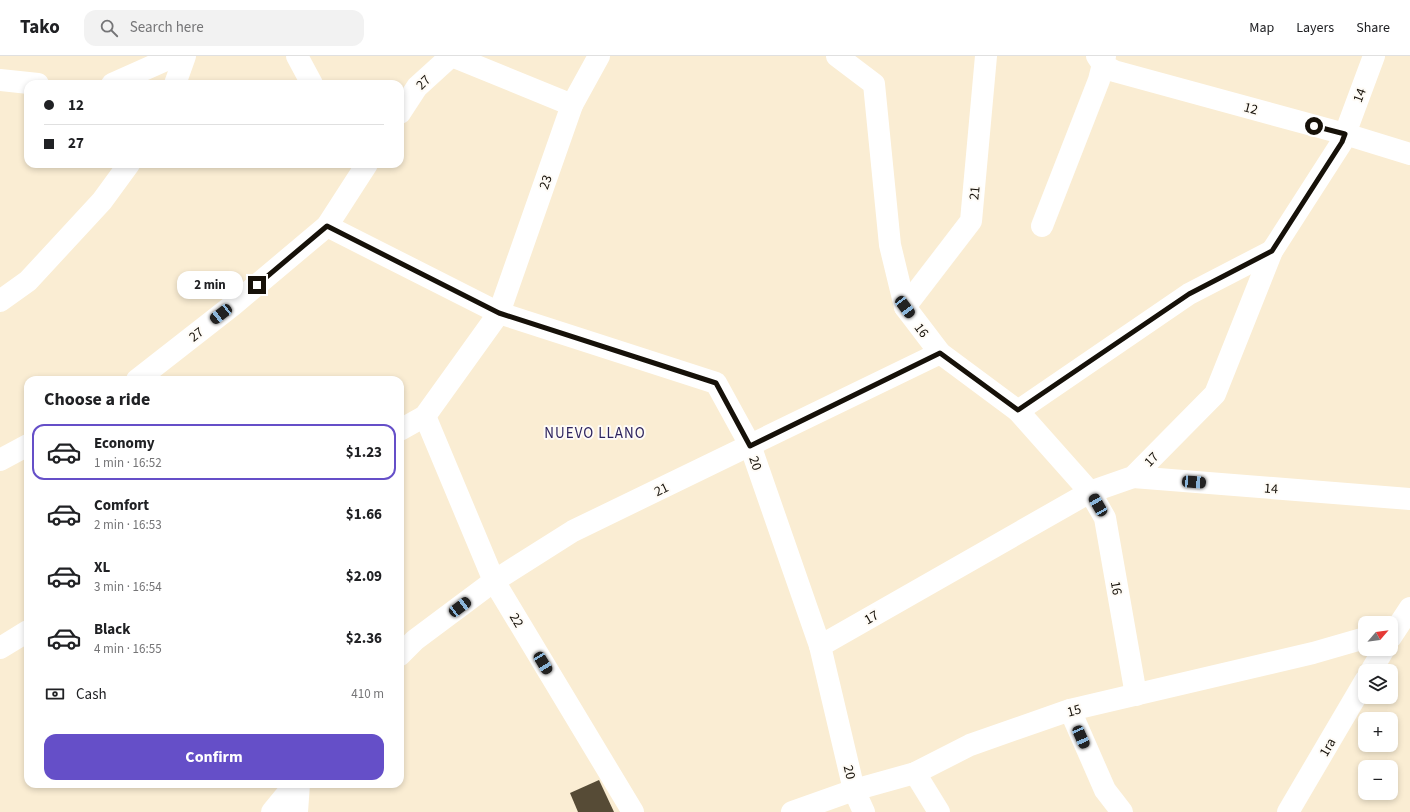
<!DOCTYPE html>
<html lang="en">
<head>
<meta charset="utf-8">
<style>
	:root { --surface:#fff; --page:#f2f2f2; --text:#202124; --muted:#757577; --line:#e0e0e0; --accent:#654fc8 }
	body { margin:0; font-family:"Source Sans 3",sans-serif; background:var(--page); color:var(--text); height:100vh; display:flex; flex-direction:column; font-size:15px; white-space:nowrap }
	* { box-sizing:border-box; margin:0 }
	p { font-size:13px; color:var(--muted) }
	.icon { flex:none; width:22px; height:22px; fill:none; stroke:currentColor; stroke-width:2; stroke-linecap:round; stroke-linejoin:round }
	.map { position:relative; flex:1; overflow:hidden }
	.sheet { position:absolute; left:24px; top:320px; width:380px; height:412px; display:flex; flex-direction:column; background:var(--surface); border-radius:12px; box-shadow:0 2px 6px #0003 }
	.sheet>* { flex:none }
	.guide { position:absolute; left:24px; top:24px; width:380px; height:88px; border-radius:12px; box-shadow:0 2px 6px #0003; display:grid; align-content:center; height:88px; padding:0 20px; background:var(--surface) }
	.needle { width:26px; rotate:62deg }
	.fabs { position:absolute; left:1358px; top:560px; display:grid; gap:8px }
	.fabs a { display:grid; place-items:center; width:40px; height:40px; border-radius:8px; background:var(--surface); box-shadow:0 2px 6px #0003; font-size:20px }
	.end { position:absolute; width:18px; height:18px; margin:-9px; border:5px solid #161109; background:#fff; box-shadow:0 0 0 2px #fff }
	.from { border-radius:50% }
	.bubble { position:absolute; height:28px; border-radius:12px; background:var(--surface); box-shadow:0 2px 6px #0003; font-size:13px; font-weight:700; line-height:28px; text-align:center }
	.car { position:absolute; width:12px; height:24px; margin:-12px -6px; border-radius:5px; box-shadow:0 0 3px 1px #0007; background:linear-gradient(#222 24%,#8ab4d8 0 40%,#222 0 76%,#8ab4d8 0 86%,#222 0) }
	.guide b { display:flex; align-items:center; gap:14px; height:38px; font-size:15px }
	.guide b+b { border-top:1px solid var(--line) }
	.guide i { width:10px; height:10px; background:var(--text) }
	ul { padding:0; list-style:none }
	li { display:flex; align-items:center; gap:12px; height:56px; margin:0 8px 6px; padding:0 12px; border:2px solid transparent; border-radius:12px }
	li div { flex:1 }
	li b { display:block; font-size:15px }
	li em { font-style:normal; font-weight:700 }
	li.active { border-color:var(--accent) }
	li>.icon { width:36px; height:36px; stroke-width:1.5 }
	h2 { padding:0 20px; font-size:18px; line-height:48px }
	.pay { display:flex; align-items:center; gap:10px; height:44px; padding:0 20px; font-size:15px }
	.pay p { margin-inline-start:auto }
	.button { display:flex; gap:8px; margin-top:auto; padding:8px 20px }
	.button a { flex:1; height:46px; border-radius:12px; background:var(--accent); color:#fff; font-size:16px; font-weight:700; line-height:46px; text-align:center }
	header { display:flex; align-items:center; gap:24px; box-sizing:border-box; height:56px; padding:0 20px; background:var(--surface); border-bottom:1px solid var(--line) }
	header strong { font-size:19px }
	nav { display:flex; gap:22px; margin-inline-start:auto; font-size:14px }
	.search { width:280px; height:36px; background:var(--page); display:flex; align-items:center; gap:10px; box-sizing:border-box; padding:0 14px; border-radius:12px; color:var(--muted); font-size:15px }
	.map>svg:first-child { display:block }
	.building { fill:#564b36 }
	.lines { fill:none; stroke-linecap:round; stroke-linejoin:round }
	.minor { stroke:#fff; stroke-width:22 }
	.route { stroke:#161109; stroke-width:5 }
	.labels { text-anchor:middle; stroke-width:4; stroke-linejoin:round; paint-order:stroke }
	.street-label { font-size:14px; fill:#161109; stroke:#fefbf6 }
	.neighbourhood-label { font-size:15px; letter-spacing:1px; fill:#2d235e; stroke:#fefbf6 }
</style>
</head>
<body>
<header>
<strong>Tako</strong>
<div class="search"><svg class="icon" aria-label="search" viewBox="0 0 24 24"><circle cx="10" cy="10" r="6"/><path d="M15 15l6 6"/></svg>Search here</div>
<nav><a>Map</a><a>Layers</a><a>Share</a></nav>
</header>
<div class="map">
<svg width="1410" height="756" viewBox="0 0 1410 756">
	<rect width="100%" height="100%" fill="#faedd3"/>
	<polygon class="building" points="599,724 614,756 578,756 570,737"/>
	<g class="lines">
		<g class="minor">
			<polyline points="297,0 312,28"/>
			<polyline points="452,0 572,49"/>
			<polyline points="837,0 874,28 890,189 905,251 940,297 1018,355 1090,436 1105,462 1136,639"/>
			<polyline points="1097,0 1103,9 1114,15 1345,78 1410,98"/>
			<polyline points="0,24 38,28"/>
			<polyline points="112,28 175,0"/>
			<polyline points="175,28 185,0"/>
			<polyline points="400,57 417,31 451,0"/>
			<polyline points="327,170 499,257 716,327 750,389 820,590 854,734 864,756"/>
			<polyline points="1042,170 1099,24 1105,0"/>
			<polyline points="0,245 28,225 102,145 129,108"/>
			<polyline points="905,251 971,165 986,0"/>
			<polyline points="137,324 233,249 327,170 367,108"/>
			<polyline points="1018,355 1189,238 1272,195"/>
			<polyline points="425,360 494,525 633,756"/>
			<polyline points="400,374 425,360 499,257 572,49 599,0"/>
			<polyline points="0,404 28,389"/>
			<polyline points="1133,421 1410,443"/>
			<polyline points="1391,581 1410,552"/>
			<polyline points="820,590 1090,436 1133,421 1215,338 1272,195 1342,86 1374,0"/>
			<polyline points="0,592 28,575"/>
			<polyline points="400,599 415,584 494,525 573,475 940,297"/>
			<polyline points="1371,615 1384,593"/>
			<polyline points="1070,654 1105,734 1122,756"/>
			<polyline points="915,717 939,756"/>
			<polyline points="272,756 295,728"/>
			<polyline points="297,756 299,728"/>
			<polyline points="792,756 854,734 915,717 970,689 1070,654 1313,597 1365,582"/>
			<polyline points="1288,756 1365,625"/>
		</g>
	</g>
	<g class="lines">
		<polyline class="route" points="257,229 327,170 499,257 716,327 750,390 940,297 1018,354 1189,238 1272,195 1342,86 1345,78 1314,70"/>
	</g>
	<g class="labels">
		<g class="street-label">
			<text transform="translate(423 26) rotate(-45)" y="5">27</text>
			<text transform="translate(1359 39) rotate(-70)" y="5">14</text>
			<text transform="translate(1251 52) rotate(15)" y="5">12</text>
			<text transform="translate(545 126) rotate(-71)" y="5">23</text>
			<text transform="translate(974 137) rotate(-85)" y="5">21</text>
			<text transform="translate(922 274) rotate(53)" y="5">16</text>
			<text transform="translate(196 278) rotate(-38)" y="5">27</text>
			<text transform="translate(1151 403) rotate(-46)" y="5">17</text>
			<text transform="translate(756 407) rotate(71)" y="5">20</text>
			<text transform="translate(1271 432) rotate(4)" y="5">14</text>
			<text transform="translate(661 433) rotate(-26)" y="5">21</text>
			<text transform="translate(1117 532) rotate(80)" y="5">16</text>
			<text transform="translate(871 561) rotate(-30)" y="5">17</text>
			<text transform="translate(517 564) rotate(59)" y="5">22</text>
			<text transform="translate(1074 654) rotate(-15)" y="5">15</text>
			<text transform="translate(1327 691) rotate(-60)" y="5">1ra</text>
			<text transform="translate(850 716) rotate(77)" y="5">20</text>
		</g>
		<g class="neighbourhood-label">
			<text x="595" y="382">NUEVO LLANO</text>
		</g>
	</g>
</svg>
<div class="fabs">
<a><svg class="needle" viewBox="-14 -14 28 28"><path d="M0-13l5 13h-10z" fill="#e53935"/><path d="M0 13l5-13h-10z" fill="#757577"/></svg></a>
<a><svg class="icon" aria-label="layers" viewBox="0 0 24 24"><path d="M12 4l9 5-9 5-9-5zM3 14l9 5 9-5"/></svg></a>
<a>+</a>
<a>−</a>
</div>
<i class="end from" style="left:1314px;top:70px"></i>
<i class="end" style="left:257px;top:229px"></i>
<div class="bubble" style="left:177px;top:215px;width:66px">2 min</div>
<i class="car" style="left:905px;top:251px;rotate:143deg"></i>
<i class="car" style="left:221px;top:258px;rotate:232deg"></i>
<i class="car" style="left:1194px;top:426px;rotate:94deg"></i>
<i class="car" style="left:1098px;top:449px;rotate:330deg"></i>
<i class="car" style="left:460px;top:551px;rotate:53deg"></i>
<i class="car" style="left:543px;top:607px;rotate:149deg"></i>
<i class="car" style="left:1081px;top:681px;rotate:156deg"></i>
<div class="guide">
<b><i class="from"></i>12</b>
<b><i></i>27</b>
</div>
<section class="sheet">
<h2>Choose a ride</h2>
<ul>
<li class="active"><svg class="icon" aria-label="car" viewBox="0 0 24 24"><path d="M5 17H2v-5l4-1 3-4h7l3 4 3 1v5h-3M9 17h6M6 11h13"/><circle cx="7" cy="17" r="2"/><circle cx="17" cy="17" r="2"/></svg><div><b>Economy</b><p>1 min · 16:52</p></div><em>$1.23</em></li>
<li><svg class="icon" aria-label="car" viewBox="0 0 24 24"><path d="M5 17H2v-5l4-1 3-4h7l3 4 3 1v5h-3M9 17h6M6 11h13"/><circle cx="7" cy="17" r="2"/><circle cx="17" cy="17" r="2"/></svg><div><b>Comfort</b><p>2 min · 16:53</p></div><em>$1.66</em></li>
<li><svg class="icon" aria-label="car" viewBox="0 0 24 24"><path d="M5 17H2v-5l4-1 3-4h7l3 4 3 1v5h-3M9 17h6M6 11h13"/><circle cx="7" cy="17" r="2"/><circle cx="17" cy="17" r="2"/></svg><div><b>XL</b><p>3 min · 16:54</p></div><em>$2.09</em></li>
<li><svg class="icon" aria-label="car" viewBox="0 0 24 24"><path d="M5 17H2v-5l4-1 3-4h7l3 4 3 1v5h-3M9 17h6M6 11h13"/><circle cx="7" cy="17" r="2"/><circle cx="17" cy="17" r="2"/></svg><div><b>Black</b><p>4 min · 16:55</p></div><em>$2.36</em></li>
</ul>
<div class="pay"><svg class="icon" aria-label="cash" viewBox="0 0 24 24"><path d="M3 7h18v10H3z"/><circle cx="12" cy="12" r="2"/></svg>Cash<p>410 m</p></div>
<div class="button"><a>Confirm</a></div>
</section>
</div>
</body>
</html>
